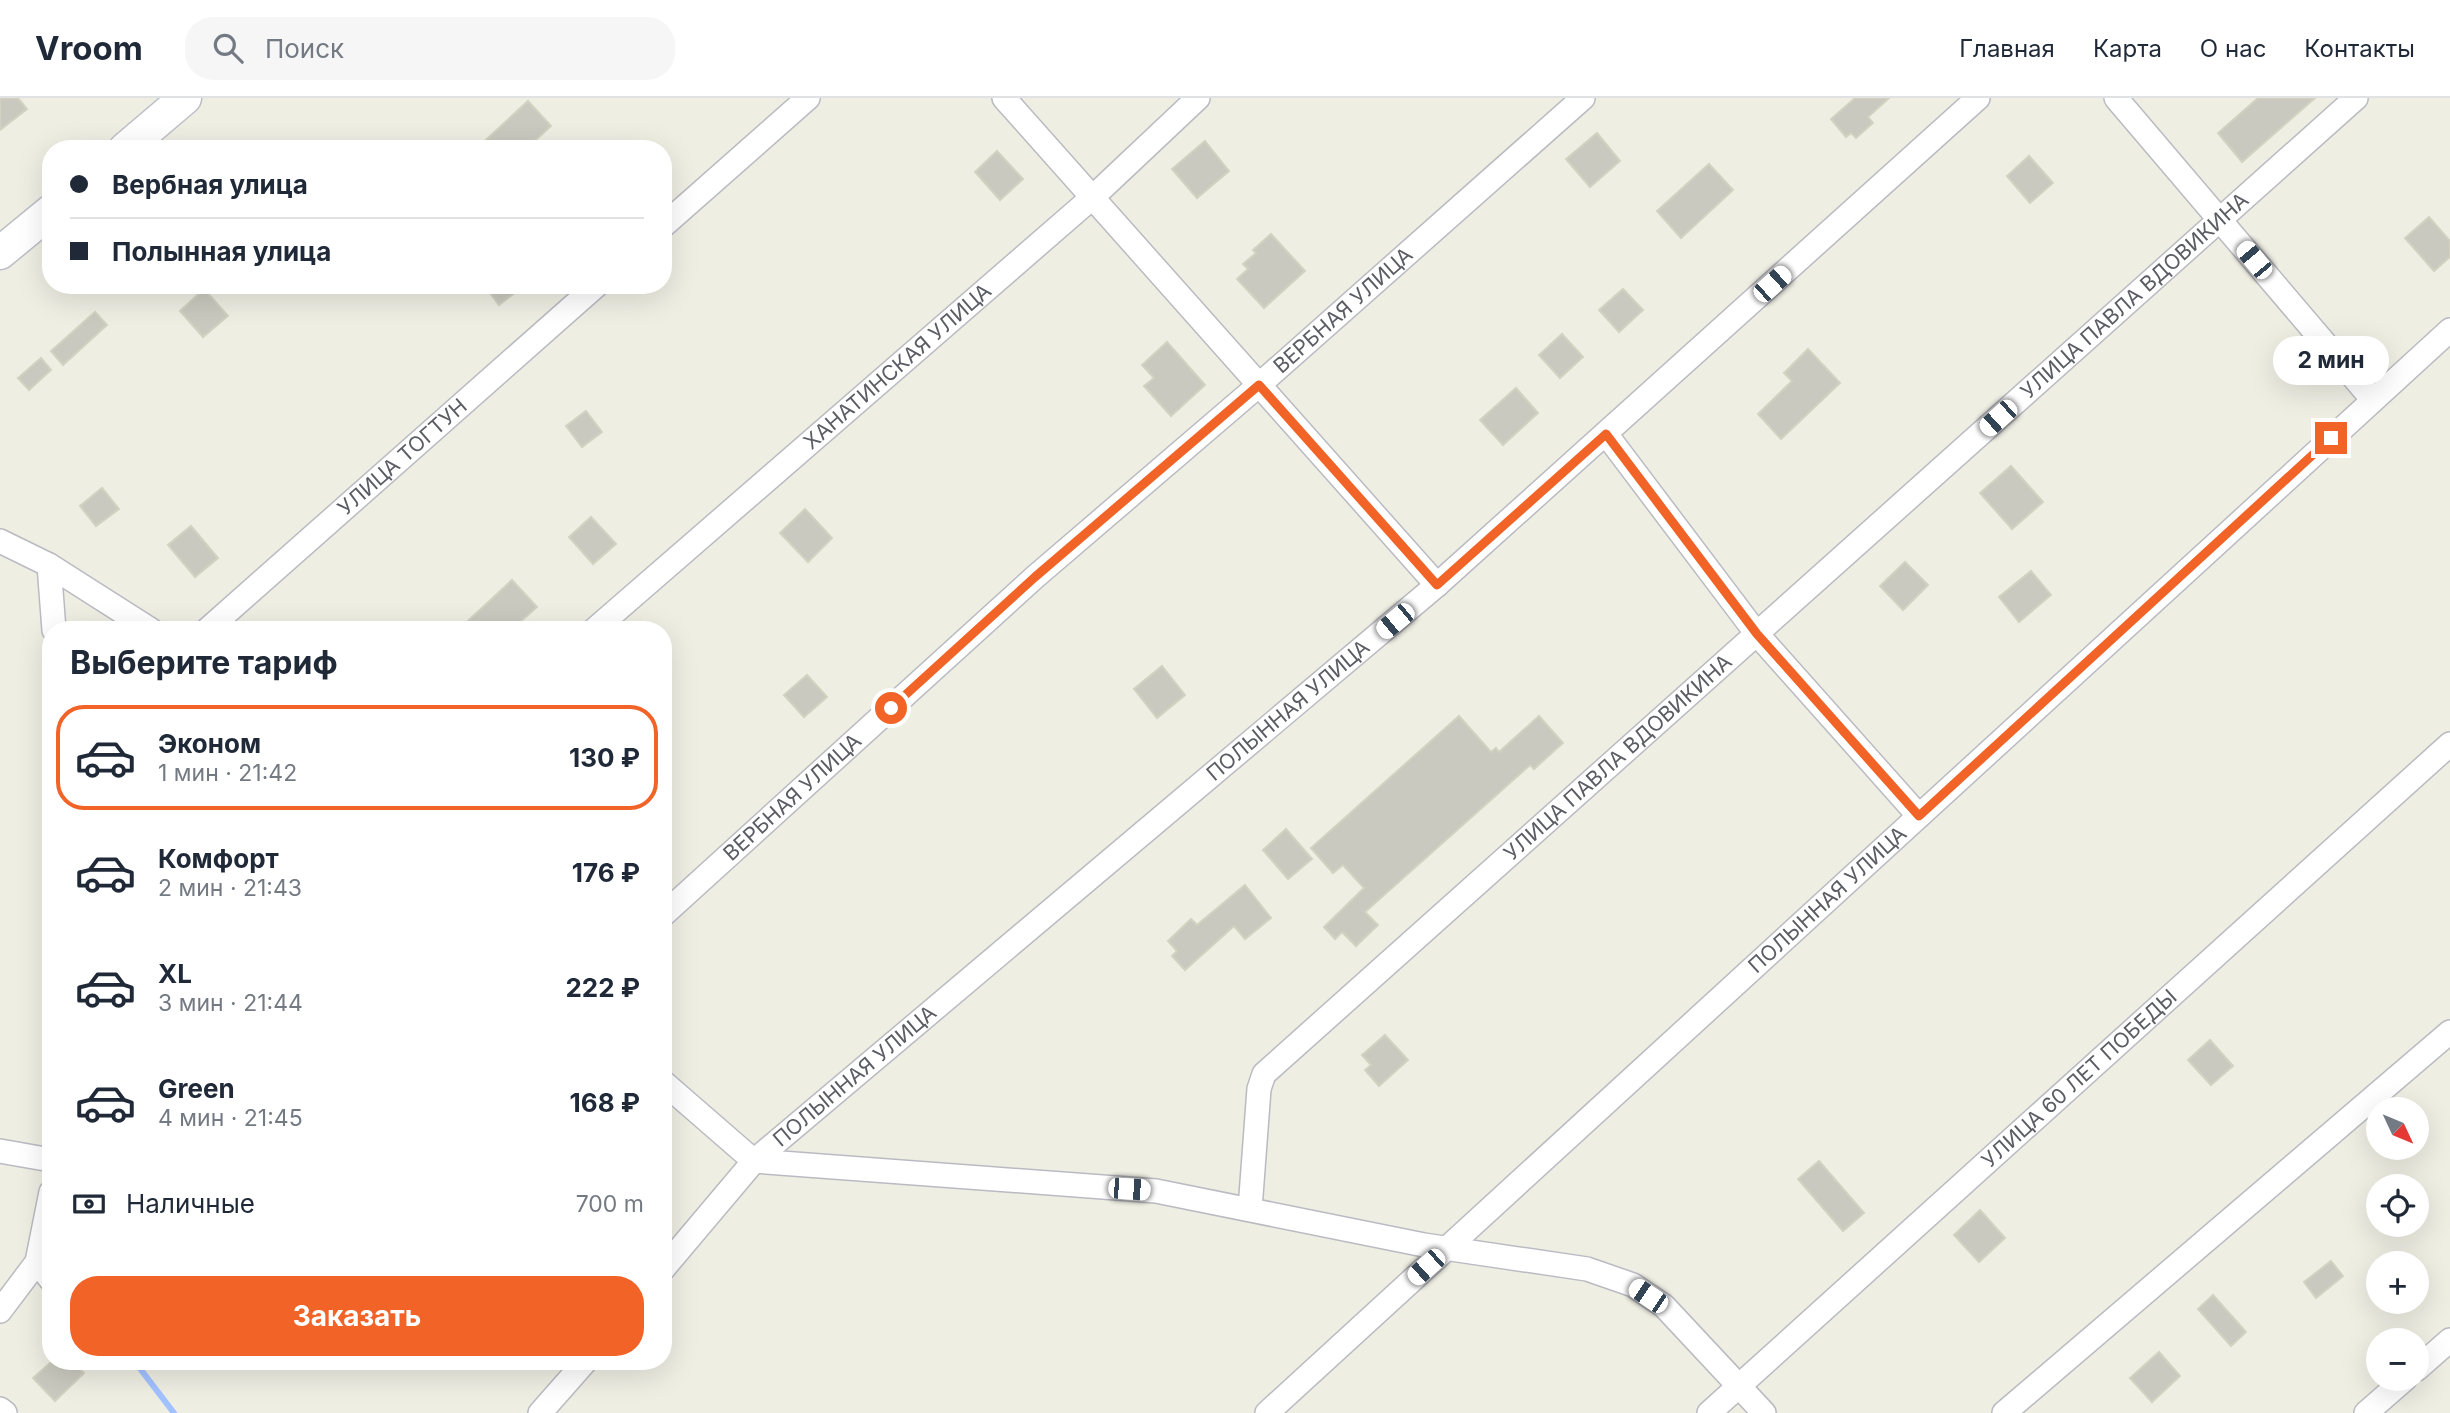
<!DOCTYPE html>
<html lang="ru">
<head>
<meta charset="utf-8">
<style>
	:root { --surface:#fff; --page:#f6f6f7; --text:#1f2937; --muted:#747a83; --line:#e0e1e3; --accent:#f16326 }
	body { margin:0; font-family:Inter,sans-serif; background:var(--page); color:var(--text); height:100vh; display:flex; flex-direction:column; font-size:26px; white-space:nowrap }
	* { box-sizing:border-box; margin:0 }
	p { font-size:23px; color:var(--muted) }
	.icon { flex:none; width:38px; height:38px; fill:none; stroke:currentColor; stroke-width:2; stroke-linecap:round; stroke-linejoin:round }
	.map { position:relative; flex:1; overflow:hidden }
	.sheet { position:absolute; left:42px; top:523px; width:630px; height:749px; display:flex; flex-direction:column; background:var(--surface); border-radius:28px; box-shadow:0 7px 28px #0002 }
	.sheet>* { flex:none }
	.guide { position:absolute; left:42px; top:42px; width:630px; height:154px; border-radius:28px; box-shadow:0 7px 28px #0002; display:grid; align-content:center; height:154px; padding:0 28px; background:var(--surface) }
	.needle { width:46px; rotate:134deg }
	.fabs { position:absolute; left:2366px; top:999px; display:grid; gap:14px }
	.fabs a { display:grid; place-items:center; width:63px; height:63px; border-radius:50%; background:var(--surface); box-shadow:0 7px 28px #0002; font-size:35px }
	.end { position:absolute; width:32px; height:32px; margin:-16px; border:9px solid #f16326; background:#fff; box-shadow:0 0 0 4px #fff }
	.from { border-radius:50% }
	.bubble { position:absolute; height:49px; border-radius:24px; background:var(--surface); box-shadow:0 7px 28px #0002; font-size:23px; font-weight:700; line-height:49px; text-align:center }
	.car { position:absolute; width:21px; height:42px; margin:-21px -10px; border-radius:9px; box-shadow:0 0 5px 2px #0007; background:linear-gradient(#fff 24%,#345 0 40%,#fff 0 76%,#345 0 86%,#fff 0) }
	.guide b { display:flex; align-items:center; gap:24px; height:66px; font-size:26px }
	.guide b+b { border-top:2px solid var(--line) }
	.guide i { width:18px; height:18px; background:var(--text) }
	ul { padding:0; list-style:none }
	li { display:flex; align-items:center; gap:21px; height:105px; margin:0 14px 10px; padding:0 14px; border:4px solid transparent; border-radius:28px }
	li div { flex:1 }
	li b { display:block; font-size:26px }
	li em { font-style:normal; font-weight:700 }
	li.current { border-color:var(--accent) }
	li>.icon { width:63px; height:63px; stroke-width:1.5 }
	h2 { padding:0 28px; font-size:32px; line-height:84px }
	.pay { display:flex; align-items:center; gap:18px; height:77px; padding:0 28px; font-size:26px }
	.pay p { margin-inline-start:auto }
	.button { display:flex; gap:14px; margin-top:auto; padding:14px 28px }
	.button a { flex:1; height:80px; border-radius:28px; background:var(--accent); color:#fff; font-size:28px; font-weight:700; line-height:80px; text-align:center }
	header { display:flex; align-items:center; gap:42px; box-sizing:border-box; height:98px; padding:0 35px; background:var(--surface); border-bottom:2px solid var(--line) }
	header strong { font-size:33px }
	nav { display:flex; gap:38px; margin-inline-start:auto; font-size:24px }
	.search { width:490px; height:63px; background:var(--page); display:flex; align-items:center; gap:18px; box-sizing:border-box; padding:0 24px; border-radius:28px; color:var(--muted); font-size:26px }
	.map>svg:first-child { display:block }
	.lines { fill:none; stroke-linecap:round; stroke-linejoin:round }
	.stream { stroke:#a2c2ff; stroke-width:6 }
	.building { fill:#c9c9bf; stroke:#d3d2c1; stroke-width:2 }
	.street-casing { stroke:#babbc2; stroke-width:26 }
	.secondary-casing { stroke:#bdbfc7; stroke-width:35 }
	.street { stroke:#fff; stroke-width:23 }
	.secondary { stroke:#fff; stroke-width:32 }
	.route { stroke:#f16326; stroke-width:9 }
	.labels { text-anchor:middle; stroke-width:6; stroke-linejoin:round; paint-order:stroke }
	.street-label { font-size:21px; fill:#5b5d64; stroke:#fff }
</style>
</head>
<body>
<header>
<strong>Vroom</strong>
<div class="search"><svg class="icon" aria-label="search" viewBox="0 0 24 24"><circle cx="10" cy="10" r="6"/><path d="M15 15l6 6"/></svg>Поиск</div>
<nav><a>Главная</a><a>Карта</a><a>О нас</a><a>Контакты</a></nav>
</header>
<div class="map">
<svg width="2450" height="1315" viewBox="0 0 2450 1315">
	<rect width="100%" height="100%" fill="#eeeee3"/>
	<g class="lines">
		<polyline class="stream" points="135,1264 174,1315"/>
	</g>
	<g class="building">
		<polygon points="0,0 18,0 27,11 0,32"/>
		<polygon points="1855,0 1889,0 1868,19 1873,25 1856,40 1851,35 1846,39 1831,21"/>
		<polygon points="2258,0 2315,0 2242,64 2218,35"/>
		<polygon points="528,3 551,28 526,51 476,51"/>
		<polygon points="1597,35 1620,63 1590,89 1566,61"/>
		<polygon points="1205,43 1229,73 1197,100 1172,71"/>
		<polygon points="997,53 1023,81 1000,102 975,74"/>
		<polygon points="2029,58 2053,85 2030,105 2007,78"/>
		<polygon points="1709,66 1733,92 1681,140 1657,113"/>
		<polygon points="2429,119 2450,143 2450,159 2434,173 2405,140"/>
		<polygon points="1271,136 1305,173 1264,210 1237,181 1248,171 1243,166 1256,155 1253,152"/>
		<polygon points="484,187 525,187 499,207"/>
		<polygon points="204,191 228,218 203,239 180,213"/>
		<polygon points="1623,191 1643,212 1619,234 1599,212"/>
		<polygon points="95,214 107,227 63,267 51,253"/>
		<polygon points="1562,236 1583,259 1560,280 1539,257"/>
		<polygon points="1167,244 1205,287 1171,318 1144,288 1154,280 1142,267"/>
		<polygon points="1808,251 1840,285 1781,341 1758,316 1792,283 1784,275"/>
		<polygon points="41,260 51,272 29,292 18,280"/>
		<polygon points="1516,290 1538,315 1503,347 1480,322"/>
		<polygon points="586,313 602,334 582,349 566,328"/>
		<polygon points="2011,368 2043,404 2012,431 1980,395"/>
		<polygon points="102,390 119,411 96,428 80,408"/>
		<polygon points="805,411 832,440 808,464 780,435"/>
		<polygon points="591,419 616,446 593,466 569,439"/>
		<polygon points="191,428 218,460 195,479 168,447"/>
		<polygon points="1905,464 1928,487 1903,512 1880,488"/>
		<polygon points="2031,473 2051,497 2019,524 1999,499"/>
		<polygon points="512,482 537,509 511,532 458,532"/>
		<polygon points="1162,568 1185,597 1157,620 1134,591"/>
		<polygon points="807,577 827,599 804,619 784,597"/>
		<polygon points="1459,618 1491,654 1496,650 1499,654 1539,618 1563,645 1534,671 1530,667 1365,814 1378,827 1356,848 1342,834 1335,841 1324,829 1364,790 1343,767 1333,775 1311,750"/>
		<polygon points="1286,731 1312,761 1288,781 1263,752"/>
		<polygon points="1245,787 1271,820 1245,841 1234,828 1185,872 1172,858 1177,853 1168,843 1191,821 1197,827"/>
		<polygon points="1385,937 1408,962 1379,988 1365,972 1371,967 1362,957"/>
		<polygon points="2210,942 2233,968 2211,987 2188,962"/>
		<polygon points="1819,1063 1864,1115 1843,1133 1798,1081"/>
		<polygon points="1980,1112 2005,1140 1979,1164 1954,1137"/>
		<polygon points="2331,1163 2343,1178 2316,1200 2304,1184"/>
		<polygon points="2213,1197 2246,1234 2231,1248 2198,1211"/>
		<polygon points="2159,1254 2180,1278 2152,1304 2130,1280"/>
		<polygon points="51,1264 73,1264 84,1275 55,1303 33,1280"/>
	</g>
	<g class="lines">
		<defs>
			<g id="street">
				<polyline points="1004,0 1437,487"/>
				<polyline points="2116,0 2373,302"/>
				<polyline points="663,128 808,0"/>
				<polyline points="1606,336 1757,536 1919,718"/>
				<polyline points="0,443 49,467 151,532"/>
				<polyline points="49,467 54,532"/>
				<path id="s1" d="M 207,532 L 597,187"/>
				<path id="s2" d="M 594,532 L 1094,98 L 1198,0"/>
				<path id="s3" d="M 663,817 L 1035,479 L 1259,287 L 1583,0"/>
				<polyline points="663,984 754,1063 1156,1093 1424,1147 1587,1171 1633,1187 1664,1208 1764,1315"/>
				<polyline points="0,1053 51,1062"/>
				<path id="s4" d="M 1250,1111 L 1259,991 L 1264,976 L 2356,0"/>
				<polyline points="37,1164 51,1182"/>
				<path id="s5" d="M 663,1171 L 754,1063 L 1437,487 L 1978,0"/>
				<polyline points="0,1213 37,1164 51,1094"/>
				<polyline points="2417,1271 2450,1242"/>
				<polyline points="0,1311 5,1315"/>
				<polyline points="540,1315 585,1264"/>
				<path id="s6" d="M 1267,1315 L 2450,232"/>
				<path id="s7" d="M 1709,1315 L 2450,646"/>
				<polyline points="2004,1315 2450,934"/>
				<polyline points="2366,1315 2405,1281"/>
			</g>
			<g id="secondary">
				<polyline points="125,51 185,0"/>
				<polyline points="0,155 51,113"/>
			</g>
		</defs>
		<use href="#street" class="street-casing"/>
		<use href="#secondary" class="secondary-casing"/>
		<use href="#street" class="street"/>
		<use href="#secondary" class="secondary"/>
	</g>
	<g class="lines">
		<polyline class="route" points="891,610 1035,479 1259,287 1437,487 1606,336 1757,536 1919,718 2331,340"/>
	</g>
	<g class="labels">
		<g class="street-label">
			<text dy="7" stroke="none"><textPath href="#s4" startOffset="1304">УЛИЦА ПАВЛА ВДОВИКИНА</textPath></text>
			<text dy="7" stroke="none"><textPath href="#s3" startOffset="910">ВЕРБНАЯ УЛИЦА</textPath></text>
			<text dy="7" stroke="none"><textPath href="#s2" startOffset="402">ХАНАТИНСКАЯ УЛИЦА</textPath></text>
			<text dy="7" stroke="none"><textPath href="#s1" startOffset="261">УЛИЦА ТОГТУН</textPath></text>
			<text dy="7" stroke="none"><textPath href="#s5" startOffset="840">ПОЛЫННАЯ УЛИЦА</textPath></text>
			<text dy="7" stroke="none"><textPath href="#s4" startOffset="611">УЛИЦА ПАВЛА ВДОВИКИНА</textPath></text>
			<text dy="7" stroke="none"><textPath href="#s3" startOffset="175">ВЕРБНАЯ УЛИЦА</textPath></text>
			<text dy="7" stroke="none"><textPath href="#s6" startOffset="760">ПОЛЫННАЯ УЛИЦА</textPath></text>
			<text dy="7" stroke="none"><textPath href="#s5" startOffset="273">ПОЛЫННАЯ УЛИЦА</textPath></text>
			<text dy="7" stroke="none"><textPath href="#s7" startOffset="499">УЛИЦА 60 ЛЕТ ПОБЕДЫ</textPath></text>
		</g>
	</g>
</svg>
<div class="fabs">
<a><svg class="needle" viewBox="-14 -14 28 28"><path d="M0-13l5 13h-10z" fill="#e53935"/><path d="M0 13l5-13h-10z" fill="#747a83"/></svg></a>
<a><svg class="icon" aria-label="locate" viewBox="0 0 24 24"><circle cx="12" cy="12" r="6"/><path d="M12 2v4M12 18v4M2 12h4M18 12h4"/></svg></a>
<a>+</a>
<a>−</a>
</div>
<i class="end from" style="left:891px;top:610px"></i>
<i class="end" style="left:2331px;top:340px"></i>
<div class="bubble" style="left:2273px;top:238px;width:116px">2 мин</div>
<i class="car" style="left:2254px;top:162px;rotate:320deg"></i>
<i class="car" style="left:1772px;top:186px;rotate:48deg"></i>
<i class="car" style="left:1998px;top:320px;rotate:228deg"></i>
<i class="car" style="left:1395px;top:523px;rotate:230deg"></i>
<i class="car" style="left:1129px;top:1091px;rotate:94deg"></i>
<i class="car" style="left:1426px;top:1169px;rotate:228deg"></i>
<i class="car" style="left:1648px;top:1198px;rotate:304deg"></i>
<div class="guide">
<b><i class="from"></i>Вербная улица</b>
<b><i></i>Полынная улица</b>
</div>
<section class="sheet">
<h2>Выберите тариф</h2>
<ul>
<li class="current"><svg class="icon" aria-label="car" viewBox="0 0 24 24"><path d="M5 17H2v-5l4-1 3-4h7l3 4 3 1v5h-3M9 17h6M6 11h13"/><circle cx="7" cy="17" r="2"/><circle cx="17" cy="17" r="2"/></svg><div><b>Эконом</b><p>1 мин · 21:42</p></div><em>130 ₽</em></li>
<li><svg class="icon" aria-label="car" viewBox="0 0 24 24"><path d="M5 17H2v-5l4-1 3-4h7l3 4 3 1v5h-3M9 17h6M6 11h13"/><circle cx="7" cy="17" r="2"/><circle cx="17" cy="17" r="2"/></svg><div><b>Комфорт</b><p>2 мин · 21:43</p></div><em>176 ₽</em></li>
<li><svg class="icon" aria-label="car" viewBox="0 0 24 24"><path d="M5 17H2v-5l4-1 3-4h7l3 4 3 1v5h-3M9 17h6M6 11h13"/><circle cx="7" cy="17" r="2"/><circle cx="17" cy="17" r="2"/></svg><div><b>XL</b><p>3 мин · 21:44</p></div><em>222 ₽</em></li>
<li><svg class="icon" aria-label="car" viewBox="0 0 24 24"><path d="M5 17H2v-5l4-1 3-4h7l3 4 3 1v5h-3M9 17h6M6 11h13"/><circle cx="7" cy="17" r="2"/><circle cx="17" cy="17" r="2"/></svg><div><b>Green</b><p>4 мин · 21:45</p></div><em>168 ₽</em></li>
</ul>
<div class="pay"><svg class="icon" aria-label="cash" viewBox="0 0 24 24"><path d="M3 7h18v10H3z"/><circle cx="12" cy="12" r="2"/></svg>Наличные<p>700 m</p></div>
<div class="button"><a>Заказать</a></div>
</section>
</div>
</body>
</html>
